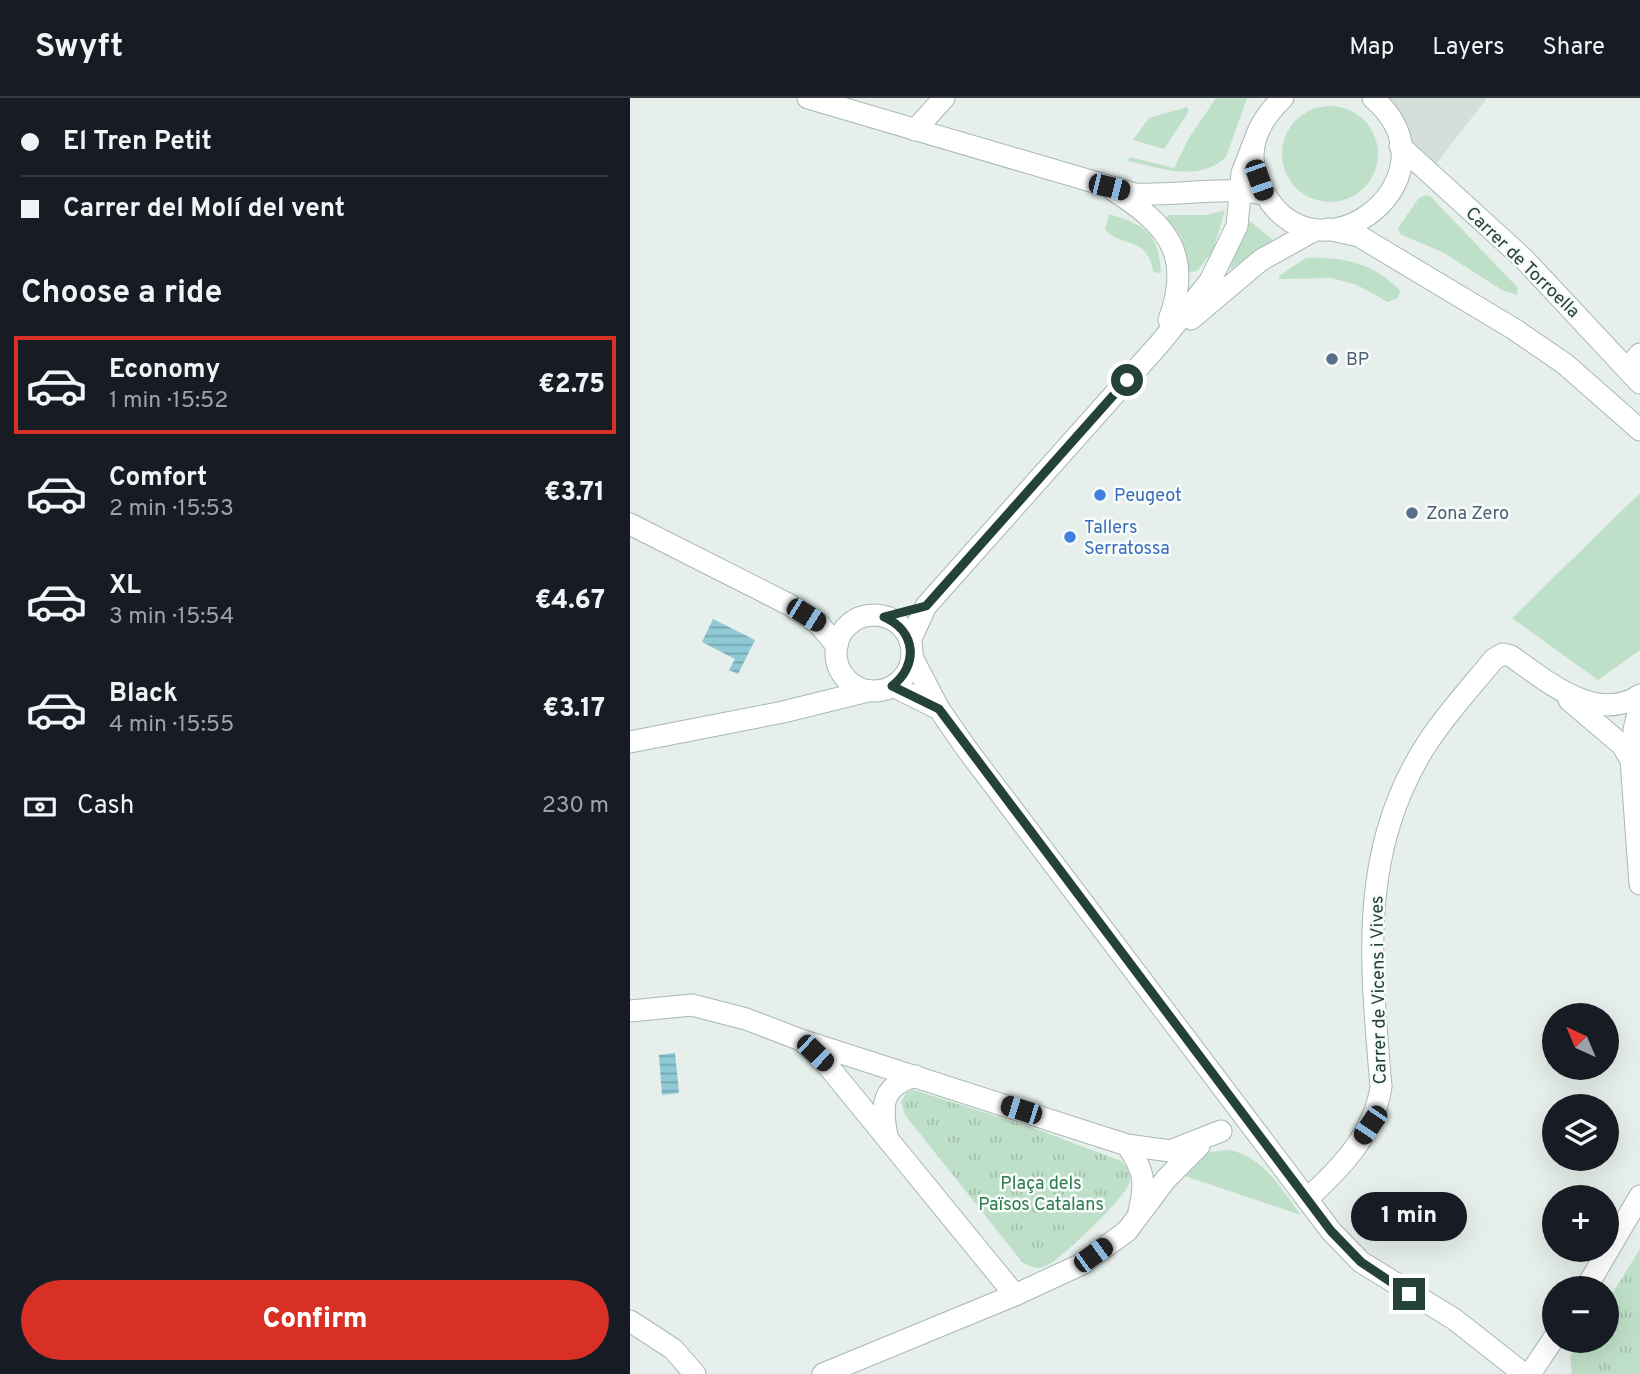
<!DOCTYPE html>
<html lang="en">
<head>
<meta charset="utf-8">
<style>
	:root { --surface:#171b24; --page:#20242c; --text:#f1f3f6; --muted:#9ea1a6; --line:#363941; --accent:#d93025 }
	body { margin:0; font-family:Overpass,sans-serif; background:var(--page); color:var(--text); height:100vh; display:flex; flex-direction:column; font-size:26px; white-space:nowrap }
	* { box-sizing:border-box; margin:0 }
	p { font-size:23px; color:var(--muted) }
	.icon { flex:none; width:38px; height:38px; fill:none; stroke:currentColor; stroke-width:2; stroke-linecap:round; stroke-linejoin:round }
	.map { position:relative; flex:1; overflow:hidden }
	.details { display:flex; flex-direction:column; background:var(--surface); width:630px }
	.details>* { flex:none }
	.hud { display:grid; align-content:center; height:154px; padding:0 21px; background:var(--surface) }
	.needle { width:46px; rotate:316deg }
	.tools { position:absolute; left:912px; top:905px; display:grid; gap:14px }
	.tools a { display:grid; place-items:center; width:77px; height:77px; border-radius:50%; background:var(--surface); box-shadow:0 7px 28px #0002; font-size:35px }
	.end { position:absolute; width:32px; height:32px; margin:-16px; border:9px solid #24423a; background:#fff; box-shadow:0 0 0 4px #fff }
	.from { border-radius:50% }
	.bubble { position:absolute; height:49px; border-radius:24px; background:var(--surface); box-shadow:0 7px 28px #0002; font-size:23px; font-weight:800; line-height:49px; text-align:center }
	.car { position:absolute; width:21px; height:42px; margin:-21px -10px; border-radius:9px; box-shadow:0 0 5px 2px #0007; background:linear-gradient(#222 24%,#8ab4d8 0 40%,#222 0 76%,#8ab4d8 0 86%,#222 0) }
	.hud b { display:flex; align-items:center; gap:24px; height:66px; font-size:26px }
	.hud b+b { border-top:2px solid var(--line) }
	.hud i { width:18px; height:18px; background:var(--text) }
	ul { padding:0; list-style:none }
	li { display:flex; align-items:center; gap:21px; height:98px; margin:0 14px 10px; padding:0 7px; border:4px solid transparent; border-radius:0px }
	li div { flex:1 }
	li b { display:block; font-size:26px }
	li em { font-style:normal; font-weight:800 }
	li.active { border-color:var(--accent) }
	li>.icon { width:63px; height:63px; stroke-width:1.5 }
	h2 { padding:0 21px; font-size:32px; line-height:84px }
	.pay { display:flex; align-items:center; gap:18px; height:77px; padding:0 21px; font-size:26px }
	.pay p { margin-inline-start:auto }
	.action { display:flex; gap:14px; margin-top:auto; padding:14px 21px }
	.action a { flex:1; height:80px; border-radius:42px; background:var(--accent); color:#fff; font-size:28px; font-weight:800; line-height:80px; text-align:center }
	header { display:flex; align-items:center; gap:42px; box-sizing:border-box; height:98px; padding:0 35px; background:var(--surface); border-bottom:2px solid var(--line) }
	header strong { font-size:33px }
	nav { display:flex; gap:38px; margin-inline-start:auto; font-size:24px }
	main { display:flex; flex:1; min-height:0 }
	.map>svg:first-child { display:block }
	.built { fill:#d4dfda }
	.grass { fill:#bfe0c8 }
	.park { fill:url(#park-tufts) }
	.water { fill:url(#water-rules) }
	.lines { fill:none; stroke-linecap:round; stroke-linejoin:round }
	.minor-casing { stroke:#a8b8b2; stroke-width:23 }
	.tertiary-casing { stroke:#a8b8b2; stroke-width:23 }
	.minor { stroke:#fff; stroke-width:21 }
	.tertiary { stroke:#fff; stroke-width:21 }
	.route { stroke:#24423a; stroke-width:9 }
	.service-dot { fill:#5c6f8a; stroke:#f7fbf9; stroke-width:2.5 }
	.shop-dot { fill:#3f7fe0; stroke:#f7fbf9; stroke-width:2.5 }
	.labels { text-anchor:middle; stroke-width:5; stroke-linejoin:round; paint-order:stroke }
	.street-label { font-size:18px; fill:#24423a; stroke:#f7fbf9 }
	.service-label { font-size:18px; fill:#4e5e75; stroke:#f7fbf9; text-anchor:start }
	.shop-label { font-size:18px; fill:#366cbe; stroke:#f7fbf9; text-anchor:start }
	.park-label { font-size:18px; fill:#2d7a4b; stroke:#f7fbf9 }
</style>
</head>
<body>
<header>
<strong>Swyft</strong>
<nav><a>Map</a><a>Layers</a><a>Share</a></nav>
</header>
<main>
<section class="details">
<div class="hud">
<b><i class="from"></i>El Tren Petit</b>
<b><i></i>Carrer del Molí del vent</b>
</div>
<h2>Choose a ride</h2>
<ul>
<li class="active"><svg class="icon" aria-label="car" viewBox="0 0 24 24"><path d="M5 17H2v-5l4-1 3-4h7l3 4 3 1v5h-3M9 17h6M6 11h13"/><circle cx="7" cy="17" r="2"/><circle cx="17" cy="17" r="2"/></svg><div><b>Economy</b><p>1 min · 15:52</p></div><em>€2.75</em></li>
<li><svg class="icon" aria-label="car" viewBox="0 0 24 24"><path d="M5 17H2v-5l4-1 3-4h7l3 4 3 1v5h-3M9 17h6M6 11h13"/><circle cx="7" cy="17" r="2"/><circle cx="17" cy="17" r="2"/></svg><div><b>Comfort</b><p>2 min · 15:53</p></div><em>€3.71</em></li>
<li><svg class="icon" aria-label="car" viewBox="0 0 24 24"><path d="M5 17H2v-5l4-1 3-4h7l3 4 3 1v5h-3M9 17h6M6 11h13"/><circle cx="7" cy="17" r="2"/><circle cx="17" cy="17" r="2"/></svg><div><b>XL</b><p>3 min · 15:54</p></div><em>€4.67</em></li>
<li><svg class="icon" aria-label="car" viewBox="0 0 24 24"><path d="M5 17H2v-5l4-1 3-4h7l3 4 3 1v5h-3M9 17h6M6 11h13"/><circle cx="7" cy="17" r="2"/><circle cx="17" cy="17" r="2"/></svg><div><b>Black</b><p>4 min · 15:55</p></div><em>€3.17</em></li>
</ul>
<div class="pay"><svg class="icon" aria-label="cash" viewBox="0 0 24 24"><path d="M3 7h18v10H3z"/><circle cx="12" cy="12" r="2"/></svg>Cash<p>230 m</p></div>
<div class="action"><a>Confirm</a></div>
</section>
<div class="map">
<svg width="1010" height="1276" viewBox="0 0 1010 1276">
	<defs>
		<pattern id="park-tufts" width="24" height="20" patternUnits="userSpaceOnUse" patternTransform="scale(1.75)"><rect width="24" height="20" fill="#bfe0c8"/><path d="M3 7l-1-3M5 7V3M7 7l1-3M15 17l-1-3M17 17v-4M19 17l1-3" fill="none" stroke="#a4c1ad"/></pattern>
		<pattern id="water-rules" width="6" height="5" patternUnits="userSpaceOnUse" patternTransform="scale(1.75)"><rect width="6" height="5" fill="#8ec9d4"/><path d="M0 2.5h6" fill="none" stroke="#74a5ad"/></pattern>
	</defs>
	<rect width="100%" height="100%" fill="#e6efeb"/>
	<polygon class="built" points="744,0 857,0 799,75"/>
	<g class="grass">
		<path d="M 586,0 L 617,0 L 596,59 C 568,85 531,70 498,63 L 499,59 L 544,70 L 559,40 Z"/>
		<circle cx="700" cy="56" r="48"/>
		<polygon points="557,9 559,13 534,51 503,42 519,20"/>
		<polygon points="796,97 801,99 888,190 887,197 872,192 814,155 770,136 768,130 789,100"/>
		<polygon points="595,112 583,153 567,173 558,174 551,138 536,120 539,117 577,117"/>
		<path d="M 479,116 C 515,127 529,135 531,175 L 523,174 C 518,138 493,150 475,132 Z"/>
		<polygon points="620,123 644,143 599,172"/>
		<path d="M 676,160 C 712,158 745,165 770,193 L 768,200 L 758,204 L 727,187 L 702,180 L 649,181 L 649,178 Z"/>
		<polygon points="1010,395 1010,552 968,582 882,520"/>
		<path d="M 600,1052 C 634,1059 651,1091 671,1117 L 552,1077 L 579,1054 Z"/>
	</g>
	<g class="park">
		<path d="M 284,992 L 406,1031 L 491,1063 C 497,1069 503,1079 498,1088 C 491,1103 429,1164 414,1169 C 406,1171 400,1168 393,1165 L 275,1017 L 271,1004 L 277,994 Z"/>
		<polygon points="1010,1151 1010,1276 942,1276 940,1258 950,1243 976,1242 977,1204"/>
	</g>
	<g class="water">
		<polygon points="83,521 125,542 108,576 99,572 105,561 72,544"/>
		<polygon points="45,955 49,995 32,997 29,957"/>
	</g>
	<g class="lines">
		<defs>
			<g id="minor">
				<polyline points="285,32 314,0"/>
				<path d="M 483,92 C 538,127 563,157 539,222"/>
				<polyline points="561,221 631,162 685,132"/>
				<polyline points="997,271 1010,256"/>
				<polyline points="0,426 160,507 188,525 207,548"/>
				<circle cx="244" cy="555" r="38"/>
				<polyline points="280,543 296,508 531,244 580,183 607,128 612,75 624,44"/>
				<polyline points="282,559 309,611 336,650 701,1133 731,1164 824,1221 894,1276"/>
				<polyline points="263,588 309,611"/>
				<polyline points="939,602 992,647 1001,662 1010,786"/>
				<polyline points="0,644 153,614 238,593"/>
				<polyline points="1004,666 1004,632 1010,607"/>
				<polyline points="0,913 62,907 116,921 171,942 497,1047 540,1053 591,1033"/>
				<polyline points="176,946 198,968 385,1197"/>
				<path d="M 257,1038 C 251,1007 251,988 286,978"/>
				<path d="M 497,1047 C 513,1071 517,1084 509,1113"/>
				<path d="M 677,1101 C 711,1070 744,1036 751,989 C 741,867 727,752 798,644 C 817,615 842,588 864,561 L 873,556 L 881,558 C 915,582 967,627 1010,597"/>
				<polyline points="956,1190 1010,1098"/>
				<polyline points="0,1223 43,1251 65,1276"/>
				<polyline points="193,1276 385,1197 452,1166 497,1133 536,1081 569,1048"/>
				<polyline points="900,1276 924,1240"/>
			</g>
			<g id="tertiary">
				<path d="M 178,0 L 505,96 C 547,98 594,88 633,96"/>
				<path d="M 653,0 C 632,20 616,46 626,76 C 671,205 839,83 743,0"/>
				<polyline points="770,48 894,161 1010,285"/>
				<polyline points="698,131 729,138 884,231 935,266 1010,332"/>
			</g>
		</defs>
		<use href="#minor" class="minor-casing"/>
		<use href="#tertiary" class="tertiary-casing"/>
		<use href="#minor" class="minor"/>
		<use href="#tertiary" class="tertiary"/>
	</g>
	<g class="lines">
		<path class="route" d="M 497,282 L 296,508 L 254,519 C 286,533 289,567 262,588 L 309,611 L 701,1133 L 731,1164 L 779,1196"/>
	</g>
	<g class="service-dot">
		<circle cx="702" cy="261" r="7"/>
		<circle cx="782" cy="415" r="7"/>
	</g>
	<g class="shop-dot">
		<circle cx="470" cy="397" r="7"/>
		<circle cx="440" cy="439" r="7"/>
	</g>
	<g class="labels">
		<g class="street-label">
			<text transform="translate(893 164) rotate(44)" y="6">Carrer de Torroella</text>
			<text transform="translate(748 892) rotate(-91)" y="6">Carrer de Vicens i Vives</text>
		</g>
		<g class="service-label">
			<text x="716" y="267">BP</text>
			<text x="796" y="421">Zona Zero</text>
		</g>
		<g class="shop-label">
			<text x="484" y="403">Peugeot</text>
			<text x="454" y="435">Tallers<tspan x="454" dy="21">Serratossa</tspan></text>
		</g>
		<g class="park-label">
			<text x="411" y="1091">Plaça dels<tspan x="411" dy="21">Països Catalans</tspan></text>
		</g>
	</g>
</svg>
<div class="tools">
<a><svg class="needle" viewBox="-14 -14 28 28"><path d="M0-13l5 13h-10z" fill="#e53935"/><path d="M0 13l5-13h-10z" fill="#9ea1a6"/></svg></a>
<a><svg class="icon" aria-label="layers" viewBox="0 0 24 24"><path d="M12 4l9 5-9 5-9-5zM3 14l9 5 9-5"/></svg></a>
<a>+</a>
<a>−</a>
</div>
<i class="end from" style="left:497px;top:282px"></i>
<i class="end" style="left:779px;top:1196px"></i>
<div class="bubble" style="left:721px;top:1094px;width:116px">1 min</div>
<i class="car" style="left:629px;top:82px;rotate:161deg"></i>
<i class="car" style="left:479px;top:89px;rotate:104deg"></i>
<i class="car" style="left:176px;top:517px;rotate:122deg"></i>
<i class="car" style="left:185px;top:955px;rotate:134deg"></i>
<i class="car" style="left:391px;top:1012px;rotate:288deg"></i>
<i class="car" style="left:740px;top:1027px;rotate:214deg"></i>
<i class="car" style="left:463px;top:1157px;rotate:54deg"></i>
</div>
</main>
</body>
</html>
